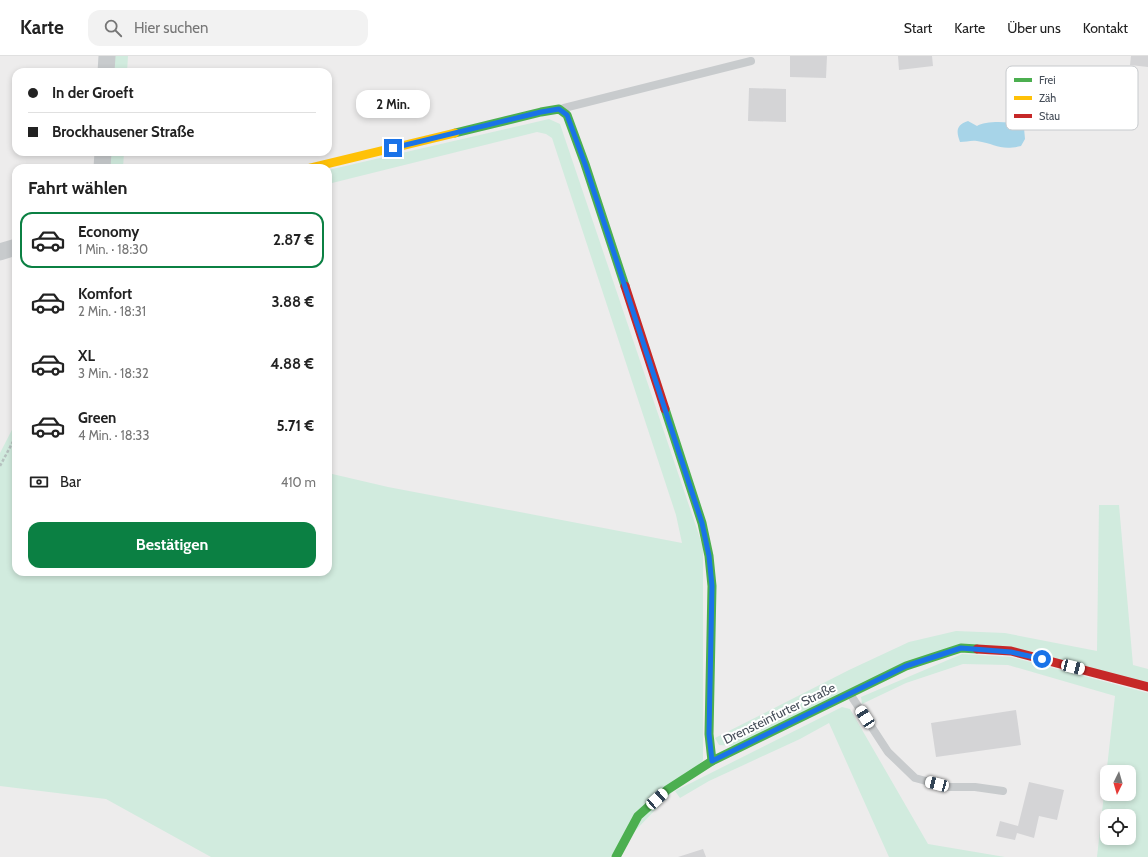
<!DOCTYPE html>
<html lang="de">
<head>
<meta charset="utf-8">
<style>
	:root { --surface:#fff; --page:#f2f2f2; --text:#222; --muted:#767676; --line:#e0e0e0; --accent:#0b8043 }
	body { margin:0; font-family:Cabin,sans-serif; background:var(--page); color:var(--text); height:100vh; display:flex; flex-direction:column; font-size:15px; white-space:nowrap }
	* { box-sizing:border-box; margin:0 }
	p { font-size:13px; color:var(--muted) }
	.icon { flex:none; width:22px; height:22px; fill:none; stroke:currentColor; stroke-width:2; stroke-linecap:round; stroke-linejoin:round }
	.map { position:relative; flex:1; overflow:hidden }
	.sheet { position:absolute; left:12px; top:108px; width:320px; height:412px; display:flex; flex-direction:column; background:var(--surface); border-radius:12px; box-shadow:0 2px 6px #0003 }
	.sheet>* { flex:none }
	.guide { position:absolute; left:12px; top:12px; width:320px; height:88px; border-radius:12px; box-shadow:0 2px 6px #0003; display:grid; align-content:center; height:88px; padding:0 16px; background:var(--surface) }
	.needle { width:26px; rotate:185deg }
	.fabs { position:absolute; left:1100px; top:709px; display:grid; gap:8px }
	.fabs a { display:grid; place-items:center; width:36px; height:36px; border-radius:8px; background:var(--surface); box-shadow:0 2px 6px #0003; font-size:20px }
	.end { position:absolute; width:18px; height:18px; margin:-9px; border:5px solid #1a73e8; background:#fff; box-shadow:0 0 0 2px #fff }
	.from { border-radius:50% }
	.bubble { position:absolute; height:28px; border-radius:12px; background:var(--surface); box-shadow:0 2px 6px #0003; font-size:13px; font-weight:800; line-height:28px; text-align:center }
	.car { position:absolute; width:12px; height:24px; margin:-12px -6px; border-radius:5px; box-shadow:0 0 3px 1px #0007; background:linear-gradient(#fff 24%,#345 0 40%,#fff 0 76%,#345 0 86%,#fff 0) }
	.guide b { display:flex; align-items:center; gap:14px; height:38px; font-size:15px }
	.guide b+b { border-top:1px solid var(--line) }
	.guide i { width:10px; height:10px; background:var(--text) }
	ul { padding:0; list-style:none }
	li { display:flex; align-items:center; gap:12px; height:56px; margin:0 8px 6px; padding:0 8px; border:2px solid transparent; border-radius:12px }
	li div { flex:1 }
	li b { display:block; font-size:15px }
	li em { font-style:normal; font-weight:800 }
	li.on { border-color:var(--accent) }
	li>.icon { width:36px; height:36px; stroke-width:1.5 }
	h2 { padding:0 16px; font-size:18px; line-height:48px }
	.pay { display:flex; align-items:center; gap:10px; height:44px; padding:0 16px; font-size:15px }
	.pay p { margin-inline-start:auto }
	.cta { display:flex; gap:8px; margin-top:auto; padding:8px 16px }
	.cta a { flex:1; height:46px; border-radius:12px; background:var(--accent); color:#fff; font-size:16px; font-weight:800; line-height:46px; text-align:center }
	header { display:flex; align-items:center; gap:24px; box-sizing:border-box; height:56px; padding:0 20px; background:var(--surface); border-bottom:1px solid var(--line) }
	header strong { font-size:19px }
	nav { display:flex; gap:22px; margin-inline-start:auto; font-size:14px }
	.search { width:280px; height:36px; background:var(--page); display:flex; align-items:center; gap:10px; box-sizing:border-box; padding:0 14px; border-radius:12px; color:var(--muted); font-size:15px }
	.map>svg:first-child { display:block }
	.green { fill:#d1ebde; fill-rule:evenodd }
	.water { fill:#a7d4e8 }
	.building { fill:#d4d4d6 }
	.lines { fill:none; stroke-linecap:round; stroke-linejoin:round }
	.path { stroke:#b6c1bf; stroke-width:2.5; stroke-dasharray:3 2; stroke-linecap:butt }
	.lane { stroke:#c8cbcd; stroke-width:8 }
	.street { stroke:#c8cbcd; stroke-width:17 }
	.fast { stroke:#4caf50; stroke-width:9 }
	.slow { stroke:#ffc107; stroke-width:9 }
	.jam { stroke:#c62828; stroke-width:9 }
	.route { stroke:#1a73e8; stroke-width:5 }
	.labels { text-anchor:middle; stroke-width:4; stroke-linejoin:round; paint-order:stroke }
	.street-label { font-size:13px; fill:#454d58; stroke:#fff }
	.key { fill:#fff; stroke:#c7cacd; stroke-width:1 }
	.key-label { font-size:11px; fill:#454d58 }
</style>
</head>
<body>
<header>
<strong>Karte</strong>
<div class="search"><svg class="icon" aria-label="search" viewBox="0 0 24 24"><circle cx="10" cy="10" r="6"/><path d="M15 15l6 6"/></svg>Hier suchen</div>
<nav><a>Start</a><a>Karte</a><a>Über uns</a><a>Kontakt</a></nav>
</header>
<div class="map">
<svg width="1148" height="801" viewBox="0 0 1148 801">
	<rect width="100%" height="100%" fill="#edecec"/>
	<g class="green">
		<polygon points="112,0 128,0 127,16 111,16"/>
		<polygon points="549,63 560,68 703,491 703,704 610,801 211,801 106,743 0,730 0,397 16,366 16,516 328,516 328,417 388,431 682,487 676,459 552,82 546,78 537,76 328,128 328,114"/>
		<polygon points="107,96 124,96 123,112 107,112"/>
		<polygon points="1099,449 1119,449 1133,609 1148,613 1148,627 959,589 734,690 719,689 715,682 849,614 909,586 956,575 1005,577 1097,595"/>
		<path d="M 962,598 L 1011,601 L 1148,637 L 1148,801 L 1097,801 L 1115,640 L 1008,609 L 963,608 L 906,627 L 862,648 L 861,641 ZM 1107,716 L 1129,716 L 1129,738 L 1107,738 ZM 1107,760 L 1129,760 L 1129,782 L 1107,782 Z"/>
		<polygon points="842,651 850,653 928,788 1005,801 889,801 829,667 800,683 709,725 680,742 675,735"/>
	</g>
	<path class="water" d="M 968,65 L 977,70 C 984,65 1007,65 1016,68 C 1018,68 1022,70 1024,72 L 1025,83 L 1021,90 C 1000,95 996,88 977,85 C 971,84 966,86 960,86 C 956,75 956,69 968,65 Z"/>
	<g class="building">
		<polygon points="790,0 827,0 826,22 790,21"/>
		<polygon points="898,0 932,0 933,10 899,14"/>
		<polygon points="1131,0 1148,0 1148,11 1130,9"/>
		<polygon points="749,32 786,33 786,66 748,65"/>
		<polygon points="1016,654 1021,689 936,701 931,667"/>
		<polygon points="1029,726 1064,734 1057,764 1039,760 1034,782 1017,777 1015,784 996,780 1000,765 1018,770"/>
		<polygon points="703,793 706,801 678,801"/>
	</g>
	<g class="lines">
		<polyline class="path" points="0,410 16,380"/>
		<g class="lane">
			<polyline points="564,52 751,5"/>
			<polyline points="850,638 888,696 915,722 948,731 975,731 1003,735"/>
		</g>
		<g class="street">
			<polyline points="106,16 107,0"/>
			<polyline points="102,112 103,96"/>
			<polyline points="0,196 16,191"/>
		</g>
		<g class="fast">
			<polyline points="455,77 541,56 559,53 567,59 585,108 625,230"/>
			<polyline points="665,353 702,467 709,500 712,530 709,678 712,705"/>
			<polyline points="616,801 638,760 667,734 712,705 906,610 961,592 977,593"/>
		</g>
		<polyline class="slow" points="310,112 455,77"/>
		<g class="jam">
			<polyline points="625,230 665,353"/>
			<polyline points="977,593 1011,595 1148,631"/>
		</g>
	</g>
	<g class="lines">
		<polyline class="route" points="393,92 541,56 559,53 567,59 585,108 702,467 709,500 712,530 709,678 712,705 906,610 961,592 1011,596 1042,603"/>
	</g>
	<g class="labels">
		<g class="street-label">
			<text transform="translate(779 657) rotate(-26)" y="5">Drensteinfurter Straße</text>
		</g>
	</g>
	<rect x="1006" y="10" width="132" height="64" rx="6" class="key"/>
	<rect x="1014" y="22" width="18" height="4" fill="#4caf50"/>
	<rect x="1014" y="40" width="18" height="4" fill="#ffc107"/>
	<rect x="1014" y="58" width="18" height="4" fill="#c62828"/>
	<g class="key-label">
		<text x="1039" y="28">Frei</text>
		<text x="1039" y="46">Zäh</text>
		<text x="1039" y="64">Stau</text>
	</g>
</svg>
<div class="fabs">
<a><svg class="needle" viewBox="-14 -14 28 28"><path d="M0-13l5 13h-10z" fill="#e53935"/><path d="M0 13l5-13h-10z" fill="#767676"/></svg></a>
<a><svg class="icon" aria-label="locate" viewBox="0 0 24 24"><circle cx="12" cy="12" r="6"/><path d="M12 2v4M12 18v4M2 12h4M18 12h4"/></svg></a>
</div>
<i class="end from" style="left:1042px;top:603px"></i>
<i class="end" style="left:393px;top:92px"></i>
<div class="bubble" style="left:356px;top:34px;width:74px">2 Min.</div>
<i class="car" style="left:1073px;top:611px;rotate:104deg"></i>
<i class="car" style="left:865px;top:661px;rotate:327deg"></i>
<i class="car" style="left:937px;top:728px;rotate:285deg"></i>
<i class="car" style="left:657px;top:743px;rotate:48deg"></i>
<div class="guide">
<b><i class="from"></i>In der Groeft</b>
<b><i></i>Brockhausener Straße</b>
</div>
<section class="sheet">
<h2>Fahrt wählen</h2>
<ul>
<li class="on"><svg class="icon" aria-label="car" viewBox="0 0 24 24"><path d="M5 17H2v-5l4-1 3-4h7l3 4 3 1v5h-3M9 17h6M6 11h13"/><circle cx="7" cy="17" r="2"/><circle cx="17" cy="17" r="2"/></svg><div><b>Economy</b><p>1 Min. · 18:30</p></div><em>2.87 €</em></li>
<li><svg class="icon" aria-label="car" viewBox="0 0 24 24"><path d="M5 17H2v-5l4-1 3-4h7l3 4 3 1v5h-3M9 17h6M6 11h13"/><circle cx="7" cy="17" r="2"/><circle cx="17" cy="17" r="2"/></svg><div><b>Komfort</b><p>2 Min. · 18:31</p></div><em>3.88 €</em></li>
<li><svg class="icon" aria-label="car" viewBox="0 0 24 24"><path d="M5 17H2v-5l4-1 3-4h7l3 4 3 1v5h-3M9 17h6M6 11h13"/><circle cx="7" cy="17" r="2"/><circle cx="17" cy="17" r="2"/></svg><div><b>XL</b><p>3 Min. · 18:32</p></div><em>4.88 €</em></li>
<li><svg class="icon" aria-label="car" viewBox="0 0 24 24"><path d="M5 17H2v-5l4-1 3-4h7l3 4 3 1v5h-3M9 17h6M6 11h13"/><circle cx="7" cy="17" r="2"/><circle cx="17" cy="17" r="2"/></svg><div><b>Green</b><p>4 Min. · 18:33</p></div><em>5.71 €</em></li>
</ul>
<div class="pay"><svg class="icon" aria-label="cash" viewBox="0 0 24 24"><path d="M3 7h18v10H3z"/><circle cx="12" cy="12" r="2"/></svg>Bar<p>410 m</p></div>
<div class="cta"><a>Bestätigen</a></div>
</section>
</div>
</body>
</html>
